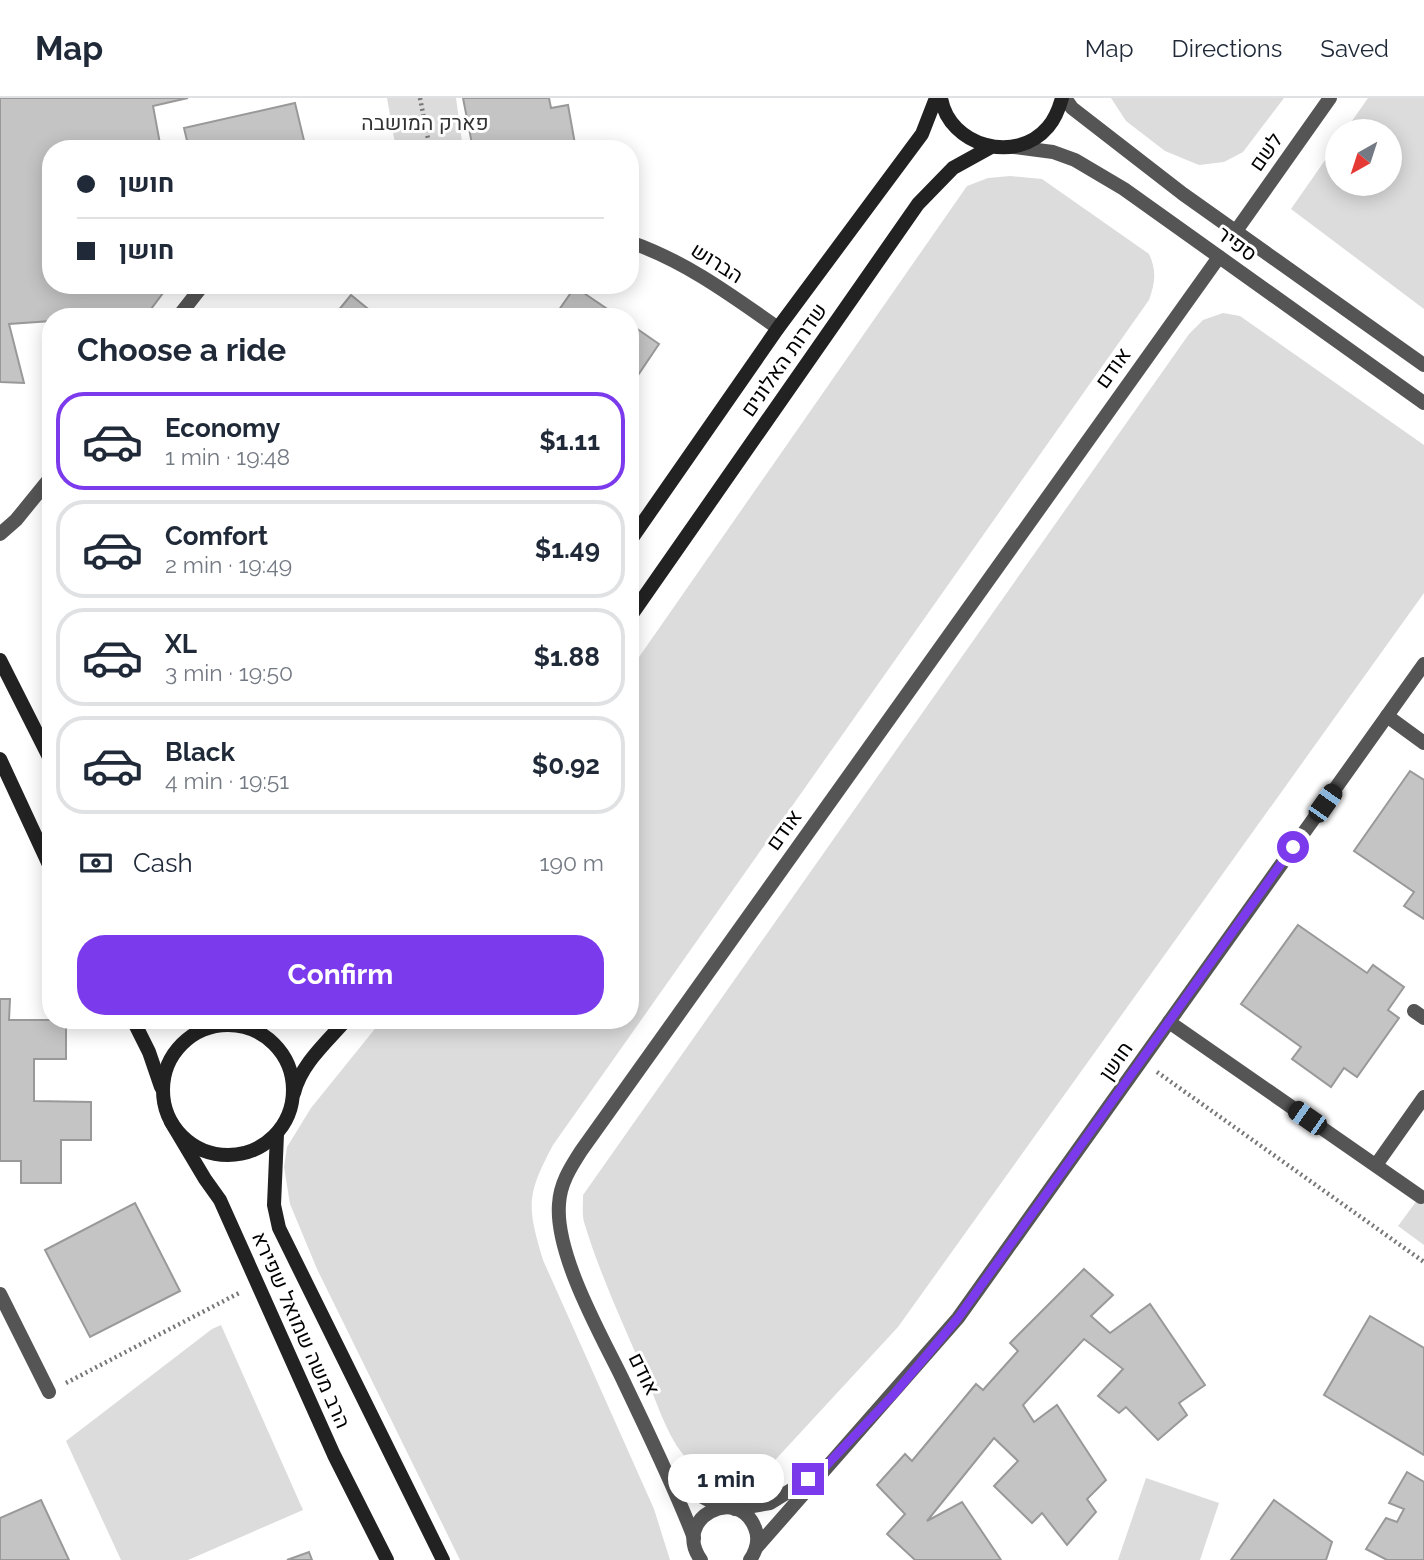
<!DOCTYPE html>
<html lang="en">
<head>
<meta charset="utf-8">
<style>
	:root { --surface:#fff; --page:#f6f6f7; --text:#1f2937; --muted:#747a83; --line:#e0e1e3; --accent:#7c3aed }
	body { margin:0; font-family:Raleway,Heebo,sans-serif; background:var(--page); color:var(--text); height:100vh; display:flex; flex-direction:column; font-size:26px; white-space:nowrap }
	* { box-sizing:border-box; margin:0 }
	p { font-size:23px; color:var(--muted) }
	.icon { flex:none; width:38px; height:38px; fill:none; stroke:currentColor; stroke-width:2; stroke-linecap:round; stroke-linejoin:round }
	.map { position:relative; flex:1; overflow:hidden }
	.side { position:absolute; left:42px; top:210px; width:597px; height:721px; display:flex; flex-direction:column; background:var(--surface); border-radius:28px; box-shadow:0 4px 18px #0003 }
	.side>* { flex:none }
	.guide { position:absolute; left:42px; top:42px; width:597px; height:154px; border-radius:28px; box-shadow:0 4px 18px #0003; display:grid; align-content:center; height:154px; padding:0 35px; background:var(--surface) }
	.needle { width:46px; rotate:219deg }
	.fabs { position:absolute; left:1325px; top:21px; display:grid; gap:14px }
	.fabs a { display:grid; place-items:center; width:77px; height:77px; border-radius:50%; background:var(--surface); box-shadow:0 4px 18px #0003; font-size:35px }
	.end { position:absolute; width:32px; height:32px; margin:-16px; border:9px solid #7c3aed; background:#fff; box-shadow:0 0 0 4px #fff }
	.from { border-radius:50% }
	.bubble { position:absolute; height:49px; border-radius:24px; background:var(--surface); box-shadow:0 4px 18px #0003; font-size:23px; font-weight:700; line-height:49px; text-align:center }
	.car { position:absolute; width:21px; height:42px; margin:-21px -10px; border-radius:9px; box-shadow:0 0 5px 2px #0007; background:linear-gradient(#222 24%,#8ab4d8 0 40%,#222 0 76%,#8ab4d8 0 86%,#222 0) }
	.guide b { display:flex; align-items:center; gap:24px; height:66px; font-size:26px }
	.guide b+b { border-top:2px solid var(--line) }
	.guide i { width:18px; height:18px; background:var(--text) }
	ul { padding:0; list-style:none }
	li { display:flex; align-items:center; gap:21px; height:98px; margin:0 14px 10px; padding:0 21px; border:4px solid var(--line); border-radius:28px }
	li div { flex:1 }
	li b { display:block; font-size:26px }
	li em { font-style:normal; font-weight:700 }
	li.on { border-color:var(--accent) }
	li>.icon { width:63px; height:63px; stroke-width:1.5 }
	h2 { padding:0 35px; font-size:32px; line-height:84px }
	.pay { display:flex; align-items:center; gap:18px; height:77px; padding:0 35px; font-size:26px }
	.pay p { margin-inline-start:auto }
	.button { display:flex; gap:14px; margin-top:auto; padding:14px 35px }
	.button a { flex:1; height:80px; border-radius:28px; background:var(--accent); color:#fff; font-size:28px; font-weight:700; line-height:80px; text-align:center }
	header { display:flex; align-items:center; gap:42px; box-sizing:border-box; height:98px; padding:0 35px; background:var(--surface); border-bottom:2px solid var(--line) }
	header strong { font-size:33px }
	nav { display:flex; gap:38px; margin-inline-start:auto; font-size:24px }
	.map>svg:first-child { display:block }
	.green { fill:#dcdcdc }
	.building { fill:#c4c4c4; stroke:#999; stroke-width:2 }
	.lines { fill:none; stroke-linecap:round; stroke-linejoin:round }
	.path { stroke:#777; stroke-width:4.5; stroke-dasharray:2 3.5; stroke-linecap:butt }
	.service { stroke:#555; stroke-width:14 }
	.minor { stroke:#555; stroke-width:14 }
	.tertiary { stroke:#555; stroke-width:14 }
	.secondary { stroke:#222; stroke-width:14 }
	.route { stroke:#7c3aed; stroke-width:9 }
	.labels { text-anchor:middle; stroke-width:6; stroke-linejoin:round; paint-order:stroke }
	.park-label { font-size:21px; fill:#333; stroke:#fff }
	.street-label { font-size:21px; fill:#000; stroke:#fff }
</style>
</head>
<body>
<header>
<strong>Map</strong>
<nav><a>Map</a><a>Directions</a><a>Saved</a></nav>
</header>
<div class="map">
<svg width="1424" height="1462" viewBox="0 0 1424 1462">
	<rect width="100%" height="100%" fill="#fff"/>
	<g class="green">
		<polygon points="387,0 456,0 463,51 396,51"/>
		<polygon points="1111,0 1284,0 1243,54 1224,64 1199,67 1165,53 1126,23"/>
		<polygon points="1368,0 1424,0 1424,211 1291,111 1337,45 1337,86 1390,86 1390,33 1345,33"/>
		<path d="M 1010,78 L 1042,81 L 1149,156 C 1157,173 1155,185 1149,202 L 553,1047 C 526,1098 527,1108 543,1162 L 654,1411 L 670,1462 L 460,1462 L 317,1171 L 290,1106 L 284,1069 L 287,1049 L 311,1010 L 382,922 L 630,922 L 630,572 L 967,88 L 988,80 Z"/>
		<path d="M 1223,215 L 1240,218 L 1424,347 L 1424,495 L 898,1229 L 765,1373 C 739,1389 715,1383 691,1364 C 670,1348 657,1304 646,1279 C 624,1228 600,1177 584,1124 C 582,1116 583,1106 583,1097 L 1189,236 L 1203,222 Z"/>
		<polygon points="1424,1093 1424,1147 1398,1128"/>
		<polygon points="221,1227 303,1412 188,1462 121,1462 66,1343 212,1231"/>
		<polygon points="1146,1380 1219,1405 1200,1462 1118,1462"/>
	</g>
	<g class="building">
		<polygon points="0,0 188,0 153,8 161,51 51,51 51,187 169,187 148,215 104,219 51,219 51,223 9,226 24,285 0,284"/>
		<polygon points="463,0 549,0 551,10 568,7 575,46 559,49 560,51 473,51"/>
		<polygon points="295,5 306,51 189,51 184,30"/>
		<polygon points="575,189 619,219 554,219"/>
		<polygon points="351,197 378,219 333,219"/>
		<polygon points="630,226 659,246 630,289"/>
		<polygon points="1410,673 1424,682 1424,821 1404,808 1414,794 1354,753"/>
		<polygon points="1298,827 1367,875 1373,867 1404,889 1388,912 1399,920 1357,979 1344,970 1331,989 1292,961 1301,949 1241,906"/>
		<polygon points="0,901 10,901 9,922 66,922 66,961 34,961 34,1003 91,1004 91,1042 61,1042 61,1085 21,1085 21,1063 0,1063"/>
		<polygon points="135,1105 180,1193 90,1239 45,1152"/>
		<polygon points="1084,1171 1113,1197 1091,1218 1110,1235 1150,1206 1205,1287 1179,1305 1187,1317 1158,1342 1126,1309 1119,1315 1098,1298 1123,1271 1084,1241 1023,1307 1034,1324 1057,1307 1106,1382 1087,1401 1096,1414 1067,1447 1042,1415 1032,1425 994,1388 1018,1363 994,1340 927,1423 962,1404 1001,1462 915,1462 887,1436 905,1416 877,1387 905,1356 912,1363 976,1286 983,1292 1018,1253 1010,1245"/>
		<polygon points="1370,1218 1424,1250 1424,1357 1324,1297"/>
		<polygon points="1407,1374 1424,1384 1424,1462 1387,1462 1366,1451 1386,1420 1397,1424 1404,1411 1389,1405"/>
		<polygon points="41,1402 69,1462 0,1462 0,1420"/>
		<polygon points="1274,1402 1332,1444 1326,1462 1231,1462"/>
		<polygon points="309,1454 312,1462 287,1462"/>
	</g>
	<g class="lines">
		<g class="path">
			<polyline points="420,0 430,51"/>
			<polyline points="1157,974 1424,1164"/>
			<polyline points="66,1285 241,1194"/>
		</g>
		<g class="service">
			<polyline points="1387,618 1424,645"/>
			<polyline points="1414,913 1424,920"/>
			<polyline points="1169,924 1421,1099"/>
			<polyline points="1376,1067 1424,999"/>
		</g>
		<g class="minor">
			<polyline points="1236,133 1330,0"/>
			<path d="M 630,144 C 685,163 731,197 778,230"/>
			<polyline points="178,219 203,187"/>
			<polyline points="0,436 16,422 51,379"/>
			<polyline points="0,1196 49,1294"/>
			<polyline points="671,1375 689,1392 722,1409"/>
			<polyline points="735,1411 770,1405 809,1381"/>
			<path d="M 694,1440 C 673,1385 647,1333 622,1280 C 600,1235 555,1156 559,1106 C 560,1086 570,1070 581,1053 L 1219,159"/>
			<polyline points="756,1450 958,1220 1424,566"/>
			<path d="M 701,1462 C 671,1420 738,1386 755,1430 C 760,1442 756,1453 750,1462"/>
		</g>
		<g class="tertiary">
			<polyline points="1065,0 1072,10 1183,96 1424,267"/>
			<polyline points="1014,49 1053,54 1075,62 1124,91 1424,305"/>
		</g>
		<g class="secondary">
			<path d="M 941,0 C 949,48 1016,67 1048,29 C 1055,21 1059,11 1062,0"/>
			<polyline points="630,443 778,230 922,36 936,0"/>
			<polyline points="630,519 918,106 953,70 991,49"/>
			<polyline points="0,562 51,663"/>
			<polyline points="0,661 51,771"/>
			<polyline points="133,922 149,954 161,989"/>
			<circle cx="228" cy="992" r="65"/>
			<polyline points="245,927 271,922"/>
			<path d="M 294,995 C 301,966 327,944 346,922"/>
			<polyline points="171,1024 205,1081 220,1102 334,1357 387,1462"/>
			<polyline points="277,1036 274,1107 279,1130 443,1462"/>
		</g>
	</g>
	<g class="lines">
		<polyline class="route" points="808,1381 824,1370 894,1296 958,1220 1293,749"/>
	</g>
	<g class="labels">
		<g class="park-label">
			<text x="425" y="32">פארק המושבה</text>
		</g>
		<g class="street-label">
			<text transform="translate(1266 54) rotate(-55)" y="7">לשם</text>
			<text transform="translate(1237 146) rotate(36)" y="7">ספיר</text>
			<text transform="translate(717 165) rotate(32)" y="7">הברוש</text>
			<text transform="translate(784 262) rotate(-55)" y="7">שדרות האלונים</text>
			<text transform="translate(1113 270) rotate(-54)" y="7">אודם</text>
			<text transform="translate(784 732) rotate(-54)" y="7">אודם</text>
			<text transform="translate(1116 963) rotate(-55)" y="7">חושן</text>
			<text transform="translate(301 1232) rotate(66)" y="7">הרב משה שמואל שפירא</text>
			<text transform="translate(644 1276) rotate(64)" y="7">אודם</text>
		</g>
	</g>
</svg>
<div class="fabs">
<a><svg class="needle" viewBox="-14 -14 28 28"><path d="M0-13l5 13h-10z" fill="#e53935"/><path d="M0 13l5-13h-10z" fill="#747a83"/></svg></a>
</div>
<i class="end from" style="left:1293px;top:749px"></i>
<i class="end" style="left:808px;top:1381px"></i>
<div class="bubble" style="left:668px;top:1356px;width:116px">1 min</div>
<i class="car" style="left:1325px;top:705px;rotate:35deg"></i>
<i class="car" style="left:1307px;top:1020px;rotate:305deg"></i>
<div class="guide">
<b><i class="from"></i>חושן</b>
<b><i></i>חושן</b>
</div>
<section class="side">
<h2>Choose a ride</h2>
<ul>
<li class="on"><svg class="icon" aria-label="car" viewBox="0 0 24 24"><path d="M5 17H2v-5l4-1 3-4h7l3 4 3 1v5h-3M9 17h6M6 11h13"/><circle cx="7" cy="17" r="2"/><circle cx="17" cy="17" r="2"/></svg><div><b>Economy</b><p>1 min · 19:48</p></div><em>$1.11</em></li>
<li><svg class="icon" aria-label="car" viewBox="0 0 24 24"><path d="M5 17H2v-5l4-1 3-4h7l3 4 3 1v5h-3M9 17h6M6 11h13"/><circle cx="7" cy="17" r="2"/><circle cx="17" cy="17" r="2"/></svg><div><b>Comfort</b><p>2 min · 19:49</p></div><em>$1.49</em></li>
<li><svg class="icon" aria-label="car" viewBox="0 0 24 24"><path d="M5 17H2v-5l4-1 3-4h7l3 4 3 1v5h-3M9 17h6M6 11h13"/><circle cx="7" cy="17" r="2"/><circle cx="17" cy="17" r="2"/></svg><div><b>XL</b><p>3 min · 19:50</p></div><em>$1.88</em></li>
<li><svg class="icon" aria-label="car" viewBox="0 0 24 24"><path d="M5 17H2v-5l4-1 3-4h7l3 4 3 1v5h-3M9 17h6M6 11h13"/><circle cx="7" cy="17" r="2"/><circle cx="17" cy="17" r="2"/></svg><div><b>Black</b><p>4 min · 19:51</p></div><em>$0.92</em></li>
</ul>
<div class="pay"><svg class="icon" aria-label="cash" viewBox="0 0 24 24"><path d="M3 7h18v10H3z"/><circle cx="12" cy="12" r="2"/></svg>Cash<p>190 m</p></div>
<div class="button"><a>Confirm</a></div>
</section>
</div>
</body>
</html>
